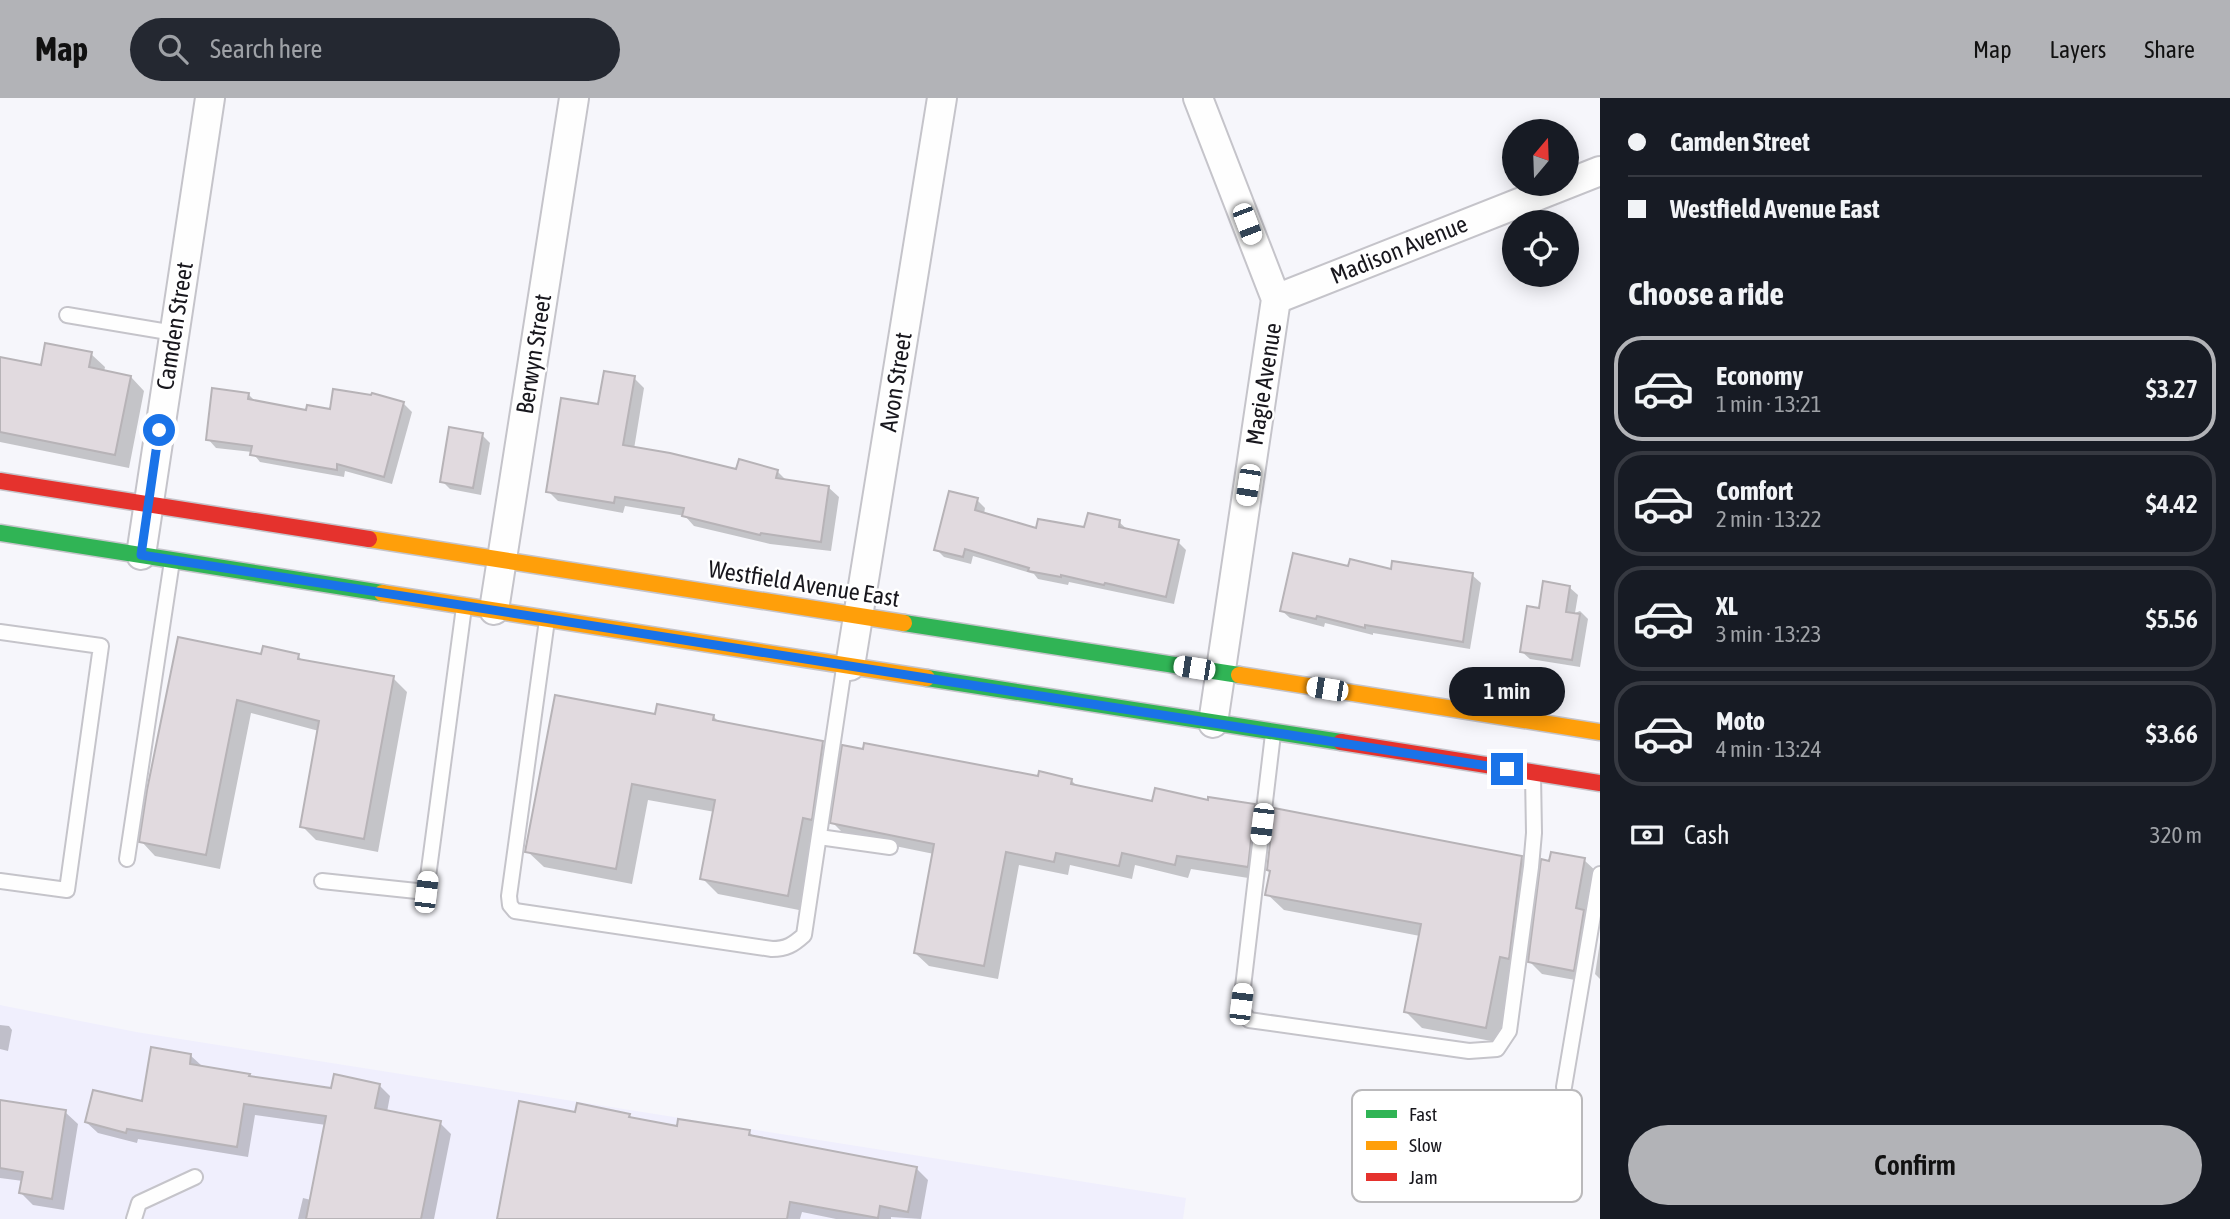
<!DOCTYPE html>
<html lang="en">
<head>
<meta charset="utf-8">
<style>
	:root { --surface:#171b24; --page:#242831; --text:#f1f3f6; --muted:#9ea1a6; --line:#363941; --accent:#b2b3b7 }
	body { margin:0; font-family:"Asap Condensed",sans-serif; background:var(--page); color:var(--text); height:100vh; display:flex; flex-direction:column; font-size:26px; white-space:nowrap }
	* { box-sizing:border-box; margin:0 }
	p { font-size:23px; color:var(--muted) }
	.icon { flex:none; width:38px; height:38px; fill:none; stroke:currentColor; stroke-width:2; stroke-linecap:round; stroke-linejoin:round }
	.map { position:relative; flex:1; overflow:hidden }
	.sheet { display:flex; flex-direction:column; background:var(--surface); width:630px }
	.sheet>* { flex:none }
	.guide { display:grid; align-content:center; height:154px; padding:0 28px; background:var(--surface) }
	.needle { width:46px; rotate:19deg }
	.buttons { position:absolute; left:1502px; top:21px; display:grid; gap:14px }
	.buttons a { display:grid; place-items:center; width:77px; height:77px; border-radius:50%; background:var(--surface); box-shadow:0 4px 18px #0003; font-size:35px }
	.end { position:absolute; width:32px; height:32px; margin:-16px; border:9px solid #1a73e8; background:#fff; box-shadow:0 0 0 4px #fff }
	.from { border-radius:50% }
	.bubble { position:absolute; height:49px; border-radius:24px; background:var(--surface); box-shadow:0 4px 18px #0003; font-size:23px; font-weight:600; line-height:49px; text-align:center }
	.car { position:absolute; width:21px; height:42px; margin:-21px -10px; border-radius:9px; box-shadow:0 0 5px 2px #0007; background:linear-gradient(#fff 24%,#345 0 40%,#fff 0 76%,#345 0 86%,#fff 0) }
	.guide b { display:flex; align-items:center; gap:24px; height:66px; font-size:26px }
	.guide b+b { border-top:2px solid var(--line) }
	.guide i { width:18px; height:18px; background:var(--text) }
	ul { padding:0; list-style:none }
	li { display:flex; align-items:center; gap:21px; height:105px; margin:0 14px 10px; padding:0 14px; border:4px solid var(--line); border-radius:28px }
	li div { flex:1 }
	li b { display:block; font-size:26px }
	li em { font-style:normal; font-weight:600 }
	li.on { border-color:var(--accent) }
	li>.icon { width:63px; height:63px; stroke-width:1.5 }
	h2 { padding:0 28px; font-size:32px; line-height:84px }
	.pay { display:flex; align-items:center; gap:18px; height:77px; padding:0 28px; font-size:26px }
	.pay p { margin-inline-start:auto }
	.primary-button { display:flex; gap:14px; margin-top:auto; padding:14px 28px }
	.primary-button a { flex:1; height:80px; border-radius:42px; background:var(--accent); color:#111; font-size:28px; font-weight:600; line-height:80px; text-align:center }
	header { display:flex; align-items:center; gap:42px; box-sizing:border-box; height:98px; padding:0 35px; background:var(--accent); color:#111 }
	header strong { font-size:33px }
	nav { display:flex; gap:38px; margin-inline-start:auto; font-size:24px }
	.search { width:490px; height:63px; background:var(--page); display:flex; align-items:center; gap:18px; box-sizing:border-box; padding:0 24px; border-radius:38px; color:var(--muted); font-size:26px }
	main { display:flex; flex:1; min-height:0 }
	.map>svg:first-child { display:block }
	.built { fill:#f0effd }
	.shadow { fill:#0003 }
	.building { fill:#e1dadf; stroke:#b7b3b7; stroke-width:2 }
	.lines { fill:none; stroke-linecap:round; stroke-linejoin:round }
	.lane-casing { stroke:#c5c4ca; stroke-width:18 }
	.street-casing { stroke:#c5c4ca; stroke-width:32 }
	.fast-casing { stroke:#c5c4ca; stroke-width:19 }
	.slow-casing { stroke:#c5c4ca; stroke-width:19 }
	.jam-casing { stroke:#c5c4ca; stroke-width:19 }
	.lane { stroke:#fefefe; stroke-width:14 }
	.street { stroke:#fefefe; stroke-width:28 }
	.fast { stroke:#30b455; stroke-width:16 }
	.slow { stroke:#ff9f0a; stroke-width:16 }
	.jam { stroke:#e5322d; stroke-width:16 }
	.route { stroke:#1a73e8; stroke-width:9 }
	.labels { text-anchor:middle; stroke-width:5; stroke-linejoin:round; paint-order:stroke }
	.street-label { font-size:24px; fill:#18171d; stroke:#fff }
	.key { fill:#fff; stroke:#bab9bb; stroke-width:2 }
	.key-label { font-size:19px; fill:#18171d }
</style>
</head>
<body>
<header>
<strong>Map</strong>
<div class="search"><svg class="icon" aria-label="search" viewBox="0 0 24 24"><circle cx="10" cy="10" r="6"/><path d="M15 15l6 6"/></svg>Search here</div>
<nav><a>Map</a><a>Layers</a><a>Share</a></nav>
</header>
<main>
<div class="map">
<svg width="1600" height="1121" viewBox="0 0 1600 1121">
	<rect width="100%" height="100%" fill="#f6f6fb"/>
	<polygon class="built" points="0,907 136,934 1186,1100 1183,1121 0,1121"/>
	<g class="shadow">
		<polygon points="91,256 105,269 104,274 131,279 144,293 129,370 0,344 0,260 42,269"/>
		<polygon points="634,280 644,290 634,351 737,373 777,373 787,383 828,389 839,399 831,453 770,446 694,428 685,418 625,408 623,415 558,403 548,393 600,308"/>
		<polygon points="248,296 256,304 307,314 403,305 412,314 392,386 345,373 344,379 260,364 252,354 216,350 208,341"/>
		<polygon points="482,337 490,345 481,397 450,391 442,383"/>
		<polygon points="977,402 985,410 984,416 1037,432 1086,431 1119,424 1128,432 1178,444 1186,452 1174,506 1069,484 1068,487 1038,481 1034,476 973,458 971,466 944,459 936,451"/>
		<polygon points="1350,471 1472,477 1481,485 1470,551 1373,535 1373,537 1325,525 1324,529 1290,520 1281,512"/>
		<polygon points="1569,489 1578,497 1575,515 1580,513 1588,521 1580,569 1530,561 1521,553 1541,512"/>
		<polygon points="263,558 298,558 304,564 393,580 407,594 378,754 316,742 302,728 319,633 251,615 220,771 155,758 141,743"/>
		<polygon points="656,618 714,619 720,625 822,645 841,664 1071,682 1078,689 1153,705 1209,704 1254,708 1268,722 1261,782 1191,771 1188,780 1135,767 1132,781 1070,767 1068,777 1019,767 998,881 929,868 915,855 934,756 846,738 830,722 827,737 804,813 718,796 702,780 715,714 648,702 632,786 544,769 527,753"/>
		<polygon points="1521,759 1541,779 1584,762 1597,774 1586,884 1542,876 1527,861 1525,876 1516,874 1502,945 1422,930 1406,914 1420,838 1284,812 1267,796 1271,775 1268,772"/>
		<polygon points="1600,844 1600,881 1595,876"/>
		<polygon points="0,927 9,928 12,932 8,953 0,951"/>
		<polygon points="190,957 202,968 251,980 333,992 379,987 390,998 387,1014 440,1025 451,1036 434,1121 298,1121 303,1100 311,1102 326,1027 255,1017 248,1059 138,1041 137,1045 98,1035 86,1024 144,1005"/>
		<polygon points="0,1004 65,1014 78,1026 64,1112 33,1107 21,1095 23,1083 0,1080"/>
		<polygon points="577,1016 629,1017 634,1022 678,1030 749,1034 755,1040 916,1070 928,1082 921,1121 891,1119 891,1121 836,1121 802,1114 800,1121 499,1121"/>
	</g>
	<g class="building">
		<polygon points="45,245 92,254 89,269 131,278 115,357 0,334 0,259 41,267"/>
		<polygon points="604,273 635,278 623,347 670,355 736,371 739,361 778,372 776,380 829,388 821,444 761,435 760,437 682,418 684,410 615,399 614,405 546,394 561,300 598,306"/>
		<polygon points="212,290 249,295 248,301 306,312 307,307 330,311 333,291 371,297 372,295 404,304 384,379 337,366 337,372 250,357 252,348 206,342"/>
		<polygon points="449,329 483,335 473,390 440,384"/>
		<polygon points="949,393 978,400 975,412 1036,430 1038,421 1084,429 1088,415 1120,422 1119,429 1179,442 1166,499 1105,485 1104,487 1061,477 1061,479 1028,473 1029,470 965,451 963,459 934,452"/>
		<polygon points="1293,455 1348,468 1350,461 1391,471 1392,463 1473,475 1463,544 1365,527 1365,530 1317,518 1316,521 1280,513"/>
		<polygon points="1543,483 1570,488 1566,514 1580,516 1572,562 1520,554 1527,508 1539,510"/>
		<polygon points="178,539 261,556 263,548 299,556 298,561 394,578 364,741 300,729 319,623 237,602 206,757 139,744 147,692"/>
		<polygon points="555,597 655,616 657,606 714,617 713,622 823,643 812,722 803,720 788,798 700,781 715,702 632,686 616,771 525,754"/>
		<polygon points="864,645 1038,678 1039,673 1072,681 1071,686 1152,703 1155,690 1208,702 1208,699 1255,706 1248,769 1177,758 1175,767 1122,755 1119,768 1056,755 1054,764 1006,754 984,868 914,855 934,746 830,725 842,647 863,651"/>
		<polygon points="1274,710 1522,758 1509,861 1500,859 1486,930 1404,914 1421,826 1265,797 1270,773 1267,772"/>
		<polygon points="1551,754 1585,760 1576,810 1584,812 1574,873 1528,864 1541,761 1549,763"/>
		<polygon points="151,949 191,956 190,966 250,976 249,978 331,990 334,976 380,986 375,1010 441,1023 421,1121 306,1121 326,1018 244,1006 237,1049 127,1031 126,1035 85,1024 93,992 142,1003"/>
		<polygon points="0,1002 66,1012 52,1101 19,1095 23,1074 0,1070"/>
		<polygon points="519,1003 575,1014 577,1005 630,1016 629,1019 677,1028 678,1021 750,1032 749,1037 917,1069 908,1114 880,1108 878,1120 790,1104 787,1121 497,1121"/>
	</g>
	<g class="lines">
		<defs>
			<g id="lane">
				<polyline points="67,217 174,235"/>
				<path d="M 547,522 L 509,798 L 510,807 L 515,813 L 772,851 C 786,851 793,847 804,837 L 844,570"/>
				<polyline points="0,534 101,548 67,792 0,783"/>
				<polyline points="1273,636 1241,906 1242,913 1249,922 1469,953 1497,951 1509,933 1531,769 1534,735 1533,677"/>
				<polyline points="819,739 890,749"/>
				<polyline points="127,761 172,463"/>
				<polyline points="322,783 426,794 464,509"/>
				<polyline points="1564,989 1600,776"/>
				<polyline points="134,1121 139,1105 195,1079"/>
			</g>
			<g id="street">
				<polyline points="1198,0 1276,201 1213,625"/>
				<polyline points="1276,201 1600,73"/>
				<polyline points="141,457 210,0"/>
				<polyline points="494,512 574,0"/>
				<polyline points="850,568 942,0"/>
			</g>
			<g id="fast">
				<polyline points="0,435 382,495"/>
				<polyline points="904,525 1239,577"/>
				<polyline points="927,580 1341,644"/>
			</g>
			<g id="slow">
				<polyline points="369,441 904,525"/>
				<polyline points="382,495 927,580"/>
				<polyline points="1239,577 1600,634"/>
			</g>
			<g id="jam">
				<polyline points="0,383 369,441"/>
				<polyline points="1341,644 1600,685"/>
			</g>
		</defs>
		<use href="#lane" class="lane-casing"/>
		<use href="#street" class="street-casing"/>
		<use href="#fast" class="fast-casing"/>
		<use href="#slow" class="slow-casing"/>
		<use href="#jam" class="jam-casing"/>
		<use href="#lane" class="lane"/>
		<use href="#street" class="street"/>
		<use href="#fast" class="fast"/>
		<use href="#slow" class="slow"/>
		<use href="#jam" class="jam"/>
	</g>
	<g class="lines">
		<polyline class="route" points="159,332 141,457 1507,671"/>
	</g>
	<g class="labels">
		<g class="street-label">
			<text transform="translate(1399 152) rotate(-22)" y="8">Madison Avenue</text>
			<text transform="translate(175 228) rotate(-81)" y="8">Camden Street</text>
			<text transform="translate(534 256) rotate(-81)" y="8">Berwyn Street</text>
			<text transform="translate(896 284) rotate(-81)" y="8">Avon Street</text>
			<text transform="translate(1264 286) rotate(-81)" y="8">Magie Avenue</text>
			<text transform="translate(804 486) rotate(9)" y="8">Westfield Avenue East</text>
		</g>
	</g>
	<rect x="1352" y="992" width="230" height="112" rx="10" class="key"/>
	<rect x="1366" y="1012" width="31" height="8" fill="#30b455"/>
	<rect x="1366" y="1043" width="31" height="9" fill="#ff9f0a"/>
	<rect x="1366" y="1075" width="31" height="8" fill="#e5322d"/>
	<g class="key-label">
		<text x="1409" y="1023">Fast</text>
		<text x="1409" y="1054">Slow</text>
		<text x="1409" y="1086">Jam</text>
	</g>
</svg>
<div class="buttons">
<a><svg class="needle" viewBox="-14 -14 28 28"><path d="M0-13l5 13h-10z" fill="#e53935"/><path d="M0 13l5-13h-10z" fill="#9ea1a6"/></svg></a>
<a><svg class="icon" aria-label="locate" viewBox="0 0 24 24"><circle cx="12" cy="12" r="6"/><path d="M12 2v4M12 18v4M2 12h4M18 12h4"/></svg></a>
</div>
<i class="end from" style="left:159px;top:332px"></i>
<i class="end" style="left:1507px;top:671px"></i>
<div class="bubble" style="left:1449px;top:569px;width:116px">1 min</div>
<i class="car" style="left:1247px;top:126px;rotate:159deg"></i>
<i class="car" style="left:1248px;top:387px;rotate:189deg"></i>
<i class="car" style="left:1194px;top:570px;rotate:279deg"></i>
<i class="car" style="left:1327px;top:591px;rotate:279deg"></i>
<i class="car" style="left:1262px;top:726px;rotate:187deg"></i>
<i class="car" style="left:426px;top:794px;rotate:7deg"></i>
<i class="car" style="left:1241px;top:906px;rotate:7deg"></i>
</div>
<section class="sheet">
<div class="guide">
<b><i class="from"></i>Camden Street</b>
<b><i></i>Westfield Avenue East</b>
</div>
<h2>Choose a ride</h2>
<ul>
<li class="on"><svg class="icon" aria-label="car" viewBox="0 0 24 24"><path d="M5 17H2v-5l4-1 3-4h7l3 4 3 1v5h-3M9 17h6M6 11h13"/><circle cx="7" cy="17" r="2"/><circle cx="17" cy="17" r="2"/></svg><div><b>Economy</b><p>1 min · 13:21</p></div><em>$3.27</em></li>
<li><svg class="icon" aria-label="car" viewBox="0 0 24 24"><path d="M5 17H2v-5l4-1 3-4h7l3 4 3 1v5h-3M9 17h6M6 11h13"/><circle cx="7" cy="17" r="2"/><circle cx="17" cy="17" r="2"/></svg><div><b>Comfort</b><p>2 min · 13:22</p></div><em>$4.42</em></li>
<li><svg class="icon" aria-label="car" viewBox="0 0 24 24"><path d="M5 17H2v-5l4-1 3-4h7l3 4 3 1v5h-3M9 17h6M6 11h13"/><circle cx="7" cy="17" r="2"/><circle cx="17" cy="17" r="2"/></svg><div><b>XL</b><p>3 min · 13:23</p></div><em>$5.56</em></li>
<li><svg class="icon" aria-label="car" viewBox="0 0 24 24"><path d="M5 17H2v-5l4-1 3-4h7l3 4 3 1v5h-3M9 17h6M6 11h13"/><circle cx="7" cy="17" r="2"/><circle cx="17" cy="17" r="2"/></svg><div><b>Moto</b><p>4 min · 13:24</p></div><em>$3.66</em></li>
</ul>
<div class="pay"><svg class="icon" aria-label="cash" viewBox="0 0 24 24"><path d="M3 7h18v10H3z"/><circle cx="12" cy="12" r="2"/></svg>Cash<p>320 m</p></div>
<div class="primary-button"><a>Confirm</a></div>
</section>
</main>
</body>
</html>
